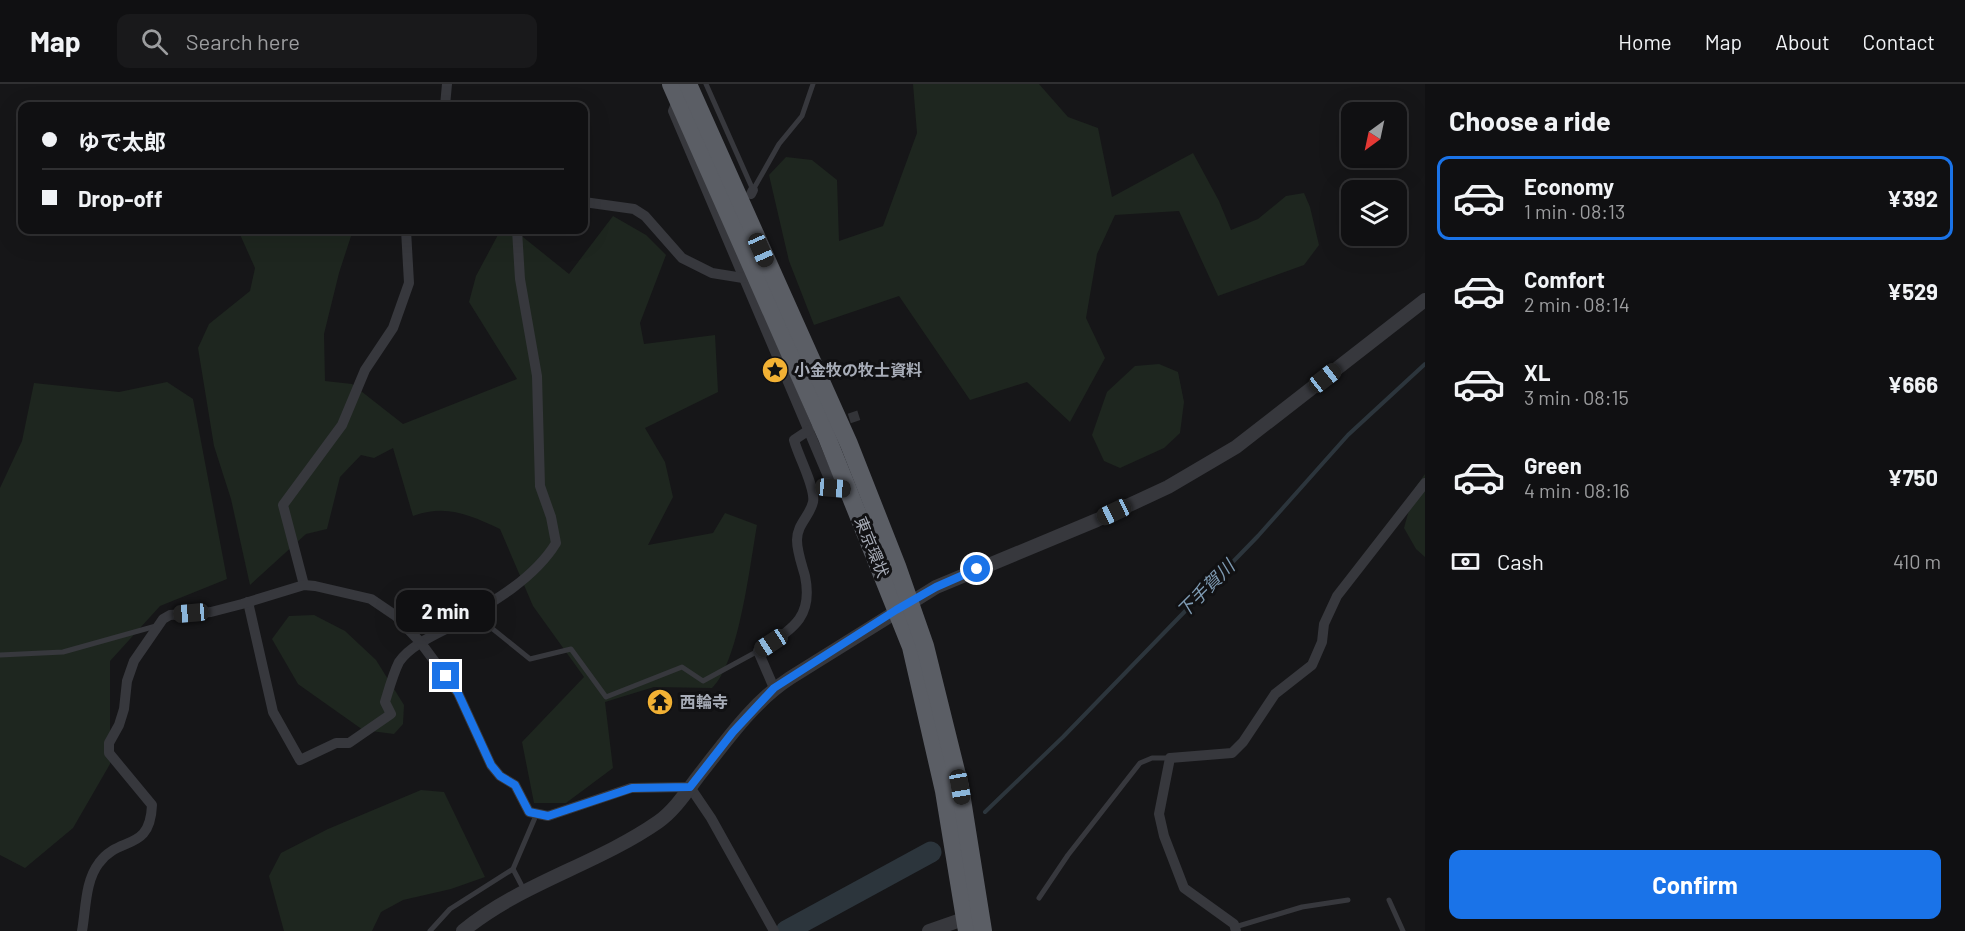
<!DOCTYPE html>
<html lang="en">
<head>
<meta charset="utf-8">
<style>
	:root { --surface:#101012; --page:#19191b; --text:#f1f3f6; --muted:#9c9d9f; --line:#303032; --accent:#1a73e8 }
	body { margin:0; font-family:Barlow,"Noto Sans JP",sans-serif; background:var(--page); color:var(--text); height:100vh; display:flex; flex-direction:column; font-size:22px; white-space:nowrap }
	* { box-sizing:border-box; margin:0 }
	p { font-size:20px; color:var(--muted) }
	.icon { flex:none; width:33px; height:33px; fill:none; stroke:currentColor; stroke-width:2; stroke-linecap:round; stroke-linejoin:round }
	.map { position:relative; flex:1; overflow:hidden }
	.drawer { display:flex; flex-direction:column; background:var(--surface); width:540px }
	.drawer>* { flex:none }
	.guide { position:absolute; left:18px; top:18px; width:570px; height:132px; border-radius:12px; box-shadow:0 6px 24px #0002,0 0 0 2px var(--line); display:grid; align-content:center; height:132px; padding:0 24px; background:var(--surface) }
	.needle { width:39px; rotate:213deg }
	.controls { position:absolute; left:1341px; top:18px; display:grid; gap:12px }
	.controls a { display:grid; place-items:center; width:66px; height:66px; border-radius:12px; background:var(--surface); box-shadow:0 6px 24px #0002,0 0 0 2px var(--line); font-size:30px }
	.end { position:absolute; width:27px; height:27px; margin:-14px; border:8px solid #1a73e8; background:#fff; box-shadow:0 0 0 3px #fff }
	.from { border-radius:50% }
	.bubble { position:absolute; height:42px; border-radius:12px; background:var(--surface); box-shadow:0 6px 24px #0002,0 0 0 2px var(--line); font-size:20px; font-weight:700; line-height:42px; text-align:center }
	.car { position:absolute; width:18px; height:36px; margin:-18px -9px; border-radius:8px; box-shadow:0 0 4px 2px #0007; background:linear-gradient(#222 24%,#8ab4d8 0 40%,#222 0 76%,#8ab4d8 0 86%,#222 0) }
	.guide b { display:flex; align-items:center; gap:21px; height:57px; font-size:22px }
	.guide b+b { border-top:2px solid var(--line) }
	.guide i { width:15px; height:15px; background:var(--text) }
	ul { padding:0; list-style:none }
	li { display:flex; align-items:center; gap:18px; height:84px; margin:0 12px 9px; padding:0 12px; border:3px solid transparent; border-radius:12px }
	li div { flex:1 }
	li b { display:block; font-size:22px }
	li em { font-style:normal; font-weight:700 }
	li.selected { border-color:var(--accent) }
	li>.icon { width:54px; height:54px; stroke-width:1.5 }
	h2 { padding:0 24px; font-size:27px; line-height:72px }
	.pay { display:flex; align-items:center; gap:15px; height:66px; padding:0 24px; font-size:22px }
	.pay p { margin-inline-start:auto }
	.button { display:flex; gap:12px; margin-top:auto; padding:12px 24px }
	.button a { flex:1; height:69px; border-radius:12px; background:var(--accent); color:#fff; font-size:24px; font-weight:700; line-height:69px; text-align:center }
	header { display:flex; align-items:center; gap:36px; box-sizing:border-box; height:84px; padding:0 30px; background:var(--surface); border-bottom:2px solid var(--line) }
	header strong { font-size:28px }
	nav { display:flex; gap:33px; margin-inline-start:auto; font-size:21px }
	.search { width:420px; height:54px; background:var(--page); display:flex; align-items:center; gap:15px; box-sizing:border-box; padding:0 21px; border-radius:12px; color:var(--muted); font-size:22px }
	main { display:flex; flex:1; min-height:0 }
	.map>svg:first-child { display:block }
	.green { fill:#1e261f }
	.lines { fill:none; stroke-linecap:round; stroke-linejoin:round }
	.stream { stroke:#2c353c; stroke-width:4 }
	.river { stroke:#2c353c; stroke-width:21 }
	.minor-tunnel { stroke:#333438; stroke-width:10; stroke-dasharray:10 5; stroke-linecap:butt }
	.service { stroke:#37383d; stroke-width:5 }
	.minor { stroke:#37383d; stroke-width:10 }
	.tertiary { stroke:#37383d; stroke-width:14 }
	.trunk { stroke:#5b5e65; stroke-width:18 }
	.route { stroke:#1a73e8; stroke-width:8 }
	.labels { text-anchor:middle; stroke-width:6; stroke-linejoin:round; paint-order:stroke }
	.poi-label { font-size:16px; font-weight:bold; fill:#a8adb8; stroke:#111113; text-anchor:start }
	.street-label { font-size:16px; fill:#a8adb8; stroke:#111113 }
	.water-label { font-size:18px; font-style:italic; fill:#7f9bb3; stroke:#111113 }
</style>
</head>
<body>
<header>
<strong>Map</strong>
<div class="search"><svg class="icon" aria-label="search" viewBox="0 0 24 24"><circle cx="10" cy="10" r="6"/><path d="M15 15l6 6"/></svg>Search here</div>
<nav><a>Home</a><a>Map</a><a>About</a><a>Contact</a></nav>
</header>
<main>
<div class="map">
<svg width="1425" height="847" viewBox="0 0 1425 847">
	<rect width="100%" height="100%" fill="#161618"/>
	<g class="green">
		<polygon points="913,0 1039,0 1068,33 1098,44 1112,113 1193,69 1219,117 1231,146 1258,135 1286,112 1304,109 1310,123 1319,161 1304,181 1218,212 1179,127 1115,131 1097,170 1086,234 1105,274 1070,338 1027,298 970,316 899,212 814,241 789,177 769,91 786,73 812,76 837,96 839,157 883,142 917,49"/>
		<path d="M 613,132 L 646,151 L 666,171 L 640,239 L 644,260 L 715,251 L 718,308 L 645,344 L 665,378 L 673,413 L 648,461 L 713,449 L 725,429 L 757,441 C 750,480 739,579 712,604 L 654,603 L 605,618 L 613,684 L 566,719 L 534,719 L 522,658 L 584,593 L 533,522 L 500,445 C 469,431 447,420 413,432 L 393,364 L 374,374 L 361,371 L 340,393 L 327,445 L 306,450 L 250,501 L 231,415 L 214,362 L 198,264 L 209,240 L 250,207 L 255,184 L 238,146 L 353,146 L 339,189 L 324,250 L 325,297 L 352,300 L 403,340 L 517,295 L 469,218 L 476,192 L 500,147 L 518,149 L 569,190 Z"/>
		<polygon points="1159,280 1178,288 1184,318 1180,349 1164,364 1120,384 1104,377 1092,351 1107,308 1135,282"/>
		<polygon points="167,298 193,315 227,495 160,522 110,577 110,680 73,744 25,784 0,771 0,404 22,357 34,299 119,308"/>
		<polygon points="1425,390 1425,473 1416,465 1404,444 1415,404"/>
		<polygon points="314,531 345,547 376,576 404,621 403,640 394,650 363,646 298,600 272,555 289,532"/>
		<polygon points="421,706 444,708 485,793 451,805 403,816 381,828 372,847 284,847 269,792 281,769 328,745"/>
	</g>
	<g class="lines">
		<polyline class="stream" points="985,728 1063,653 1258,452 1348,351 1425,280"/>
		<polyline class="river" points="786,847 931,768"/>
		<polyline class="minor-tunnel" points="835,339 863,330"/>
		<g class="service">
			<polyline points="706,0 753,106 779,60 802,32 813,0"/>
			<polyline points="473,529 530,575 571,565 606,613 682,583 703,597 758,567"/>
			<polyline points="0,571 63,568 156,542"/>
			<polyline points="513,785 524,806"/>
			<polyline points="1039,814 1068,771 1140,679 1152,674 1170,674"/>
			<polyline points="1389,816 1403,847"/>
			<polyline points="1235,843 1302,823 1348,816"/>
			<polyline points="430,847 450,825 513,785 537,729"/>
		</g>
		<g class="minor">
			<polyline points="680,21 675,22 673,27 833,404 849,405"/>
			<polyline points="445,22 447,0"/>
			<polyline points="751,110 753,106"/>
			<polyline points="584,118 634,125 645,132 682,174 712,189 743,194"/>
			<polyline points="304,501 283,421 342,341 365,286 393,244 409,199 406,146"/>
			<path d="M 248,518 L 273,628 L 300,676 L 336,659 L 349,659 L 391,630 L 385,618 C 389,605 393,590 399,578 C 409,563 432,552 448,544 C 486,522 533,497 556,459 L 551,433 L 540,402 L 537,292 L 520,195 L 517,146"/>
			<path d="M 774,604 L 758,567 C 790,546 814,536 805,492 C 802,481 797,468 797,456 C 797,440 810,432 813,418 C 816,404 798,372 794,356 L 809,346"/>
			<path d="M 82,847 C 86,825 85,797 99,779 C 119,751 150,769 152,721 L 109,669 L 109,659 L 119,641 L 124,625 L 127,597 L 134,577 L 163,535 L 170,531 L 211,528 L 242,520 L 304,501 L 315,502 L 371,515 L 396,532 L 421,559 L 458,609 L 491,681 L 500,692 L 515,701 L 529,728 L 548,732 L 631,704 L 690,703 L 711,734 L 774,847"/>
			<polyline points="1236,847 1234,840 1184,804 1164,752 1159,730 1170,674 1232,669 1243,658 1275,610 1312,581 1322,558 1324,540 1337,512 1425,399"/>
		</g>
		<g class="tertiary">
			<path d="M 463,847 C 521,799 596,781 658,738 C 675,726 687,707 700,690 C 727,656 753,618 790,594 L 936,503 L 1097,436 L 1168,403 L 1236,363 L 1425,216"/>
			<polyline points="929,847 972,832"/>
		</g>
		<g class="trunk">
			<polyline points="671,0 826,351 911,563 944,707 967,847"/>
			<polyline points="688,0 849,360 897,482 925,562 960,703 983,847"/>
		</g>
	</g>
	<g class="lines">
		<polyline class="route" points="446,592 458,609 491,681 500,692 515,701 529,728 548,732 632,704 690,703 733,648 774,604 896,526 936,503 977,485"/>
	</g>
	<defs>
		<symbol id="sight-disc" viewBox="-11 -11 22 22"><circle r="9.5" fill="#f2b134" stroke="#111113"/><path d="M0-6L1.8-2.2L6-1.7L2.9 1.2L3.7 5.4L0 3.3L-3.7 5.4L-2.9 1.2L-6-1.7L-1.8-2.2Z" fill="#111"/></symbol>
		<symbol id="temple-disc" viewBox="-11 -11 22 22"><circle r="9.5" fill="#f2b134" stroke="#111113"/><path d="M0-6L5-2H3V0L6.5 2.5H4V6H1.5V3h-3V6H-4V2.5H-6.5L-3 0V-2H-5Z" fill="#111"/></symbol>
	</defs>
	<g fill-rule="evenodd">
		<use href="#sight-disc" x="760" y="271" width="30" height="30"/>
		<use href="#temple-disc" x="645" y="603" width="30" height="30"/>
	</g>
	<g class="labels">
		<g class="poi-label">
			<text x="794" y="292">小金牧の牧士資料</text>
			<text x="680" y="624">西輪寺</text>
		</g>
		<g class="street-label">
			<text transform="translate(872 463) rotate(68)" y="6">東京環状</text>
		</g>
		<g class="water-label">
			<text transform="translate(1206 505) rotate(-45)" y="6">下手賀川</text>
		</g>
	</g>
</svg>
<div class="controls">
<a><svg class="needle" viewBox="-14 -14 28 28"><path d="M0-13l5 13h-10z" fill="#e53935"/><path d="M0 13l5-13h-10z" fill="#9c9d9f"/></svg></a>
<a><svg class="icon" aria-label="layers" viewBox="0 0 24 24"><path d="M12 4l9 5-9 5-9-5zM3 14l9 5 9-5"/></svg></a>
</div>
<i class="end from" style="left:977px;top:485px"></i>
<i class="end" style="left:446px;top:592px"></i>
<div class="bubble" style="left:396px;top:506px;width:99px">2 min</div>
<i class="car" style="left:761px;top:166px;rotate:156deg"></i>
<i class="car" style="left:1325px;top:294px;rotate:52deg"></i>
<i class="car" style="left:833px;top:404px;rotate:95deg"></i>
<i class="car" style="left:1114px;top:428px;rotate:245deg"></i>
<i class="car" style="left:191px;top:529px;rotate:265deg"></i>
<i class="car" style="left:771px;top:559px;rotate:237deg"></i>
<i class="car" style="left:960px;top:703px;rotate:170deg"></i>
<div class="guide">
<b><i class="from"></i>ゆで太郎</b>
<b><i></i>Drop-off</b>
</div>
</div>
<section class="drawer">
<h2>Choose a ride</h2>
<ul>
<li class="selected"><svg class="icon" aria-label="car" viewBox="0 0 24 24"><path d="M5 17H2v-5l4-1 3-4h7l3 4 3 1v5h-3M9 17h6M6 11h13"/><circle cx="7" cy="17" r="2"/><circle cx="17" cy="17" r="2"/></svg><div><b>Economy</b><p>1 min · 08:13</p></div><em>¥392</em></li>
<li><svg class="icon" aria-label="car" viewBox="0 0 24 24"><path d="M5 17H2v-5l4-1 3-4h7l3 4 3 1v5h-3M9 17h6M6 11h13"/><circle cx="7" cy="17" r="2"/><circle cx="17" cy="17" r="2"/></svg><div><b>Comfort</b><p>2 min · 08:14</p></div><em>¥529</em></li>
<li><svg class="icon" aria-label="car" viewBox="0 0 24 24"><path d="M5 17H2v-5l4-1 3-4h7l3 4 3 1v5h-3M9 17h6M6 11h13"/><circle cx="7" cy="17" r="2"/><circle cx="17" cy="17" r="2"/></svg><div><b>XL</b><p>3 min · 08:15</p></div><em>¥666</em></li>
<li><svg class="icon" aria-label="car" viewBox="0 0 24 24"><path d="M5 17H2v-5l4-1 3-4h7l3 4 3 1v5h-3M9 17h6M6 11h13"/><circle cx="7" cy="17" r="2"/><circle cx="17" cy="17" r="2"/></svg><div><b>Green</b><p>4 min · 08:16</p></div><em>¥750</em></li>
</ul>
<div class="pay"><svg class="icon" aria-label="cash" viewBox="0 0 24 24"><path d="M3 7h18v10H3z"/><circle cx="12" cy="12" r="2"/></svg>Cash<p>410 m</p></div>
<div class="button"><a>Confirm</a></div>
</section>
</main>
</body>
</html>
